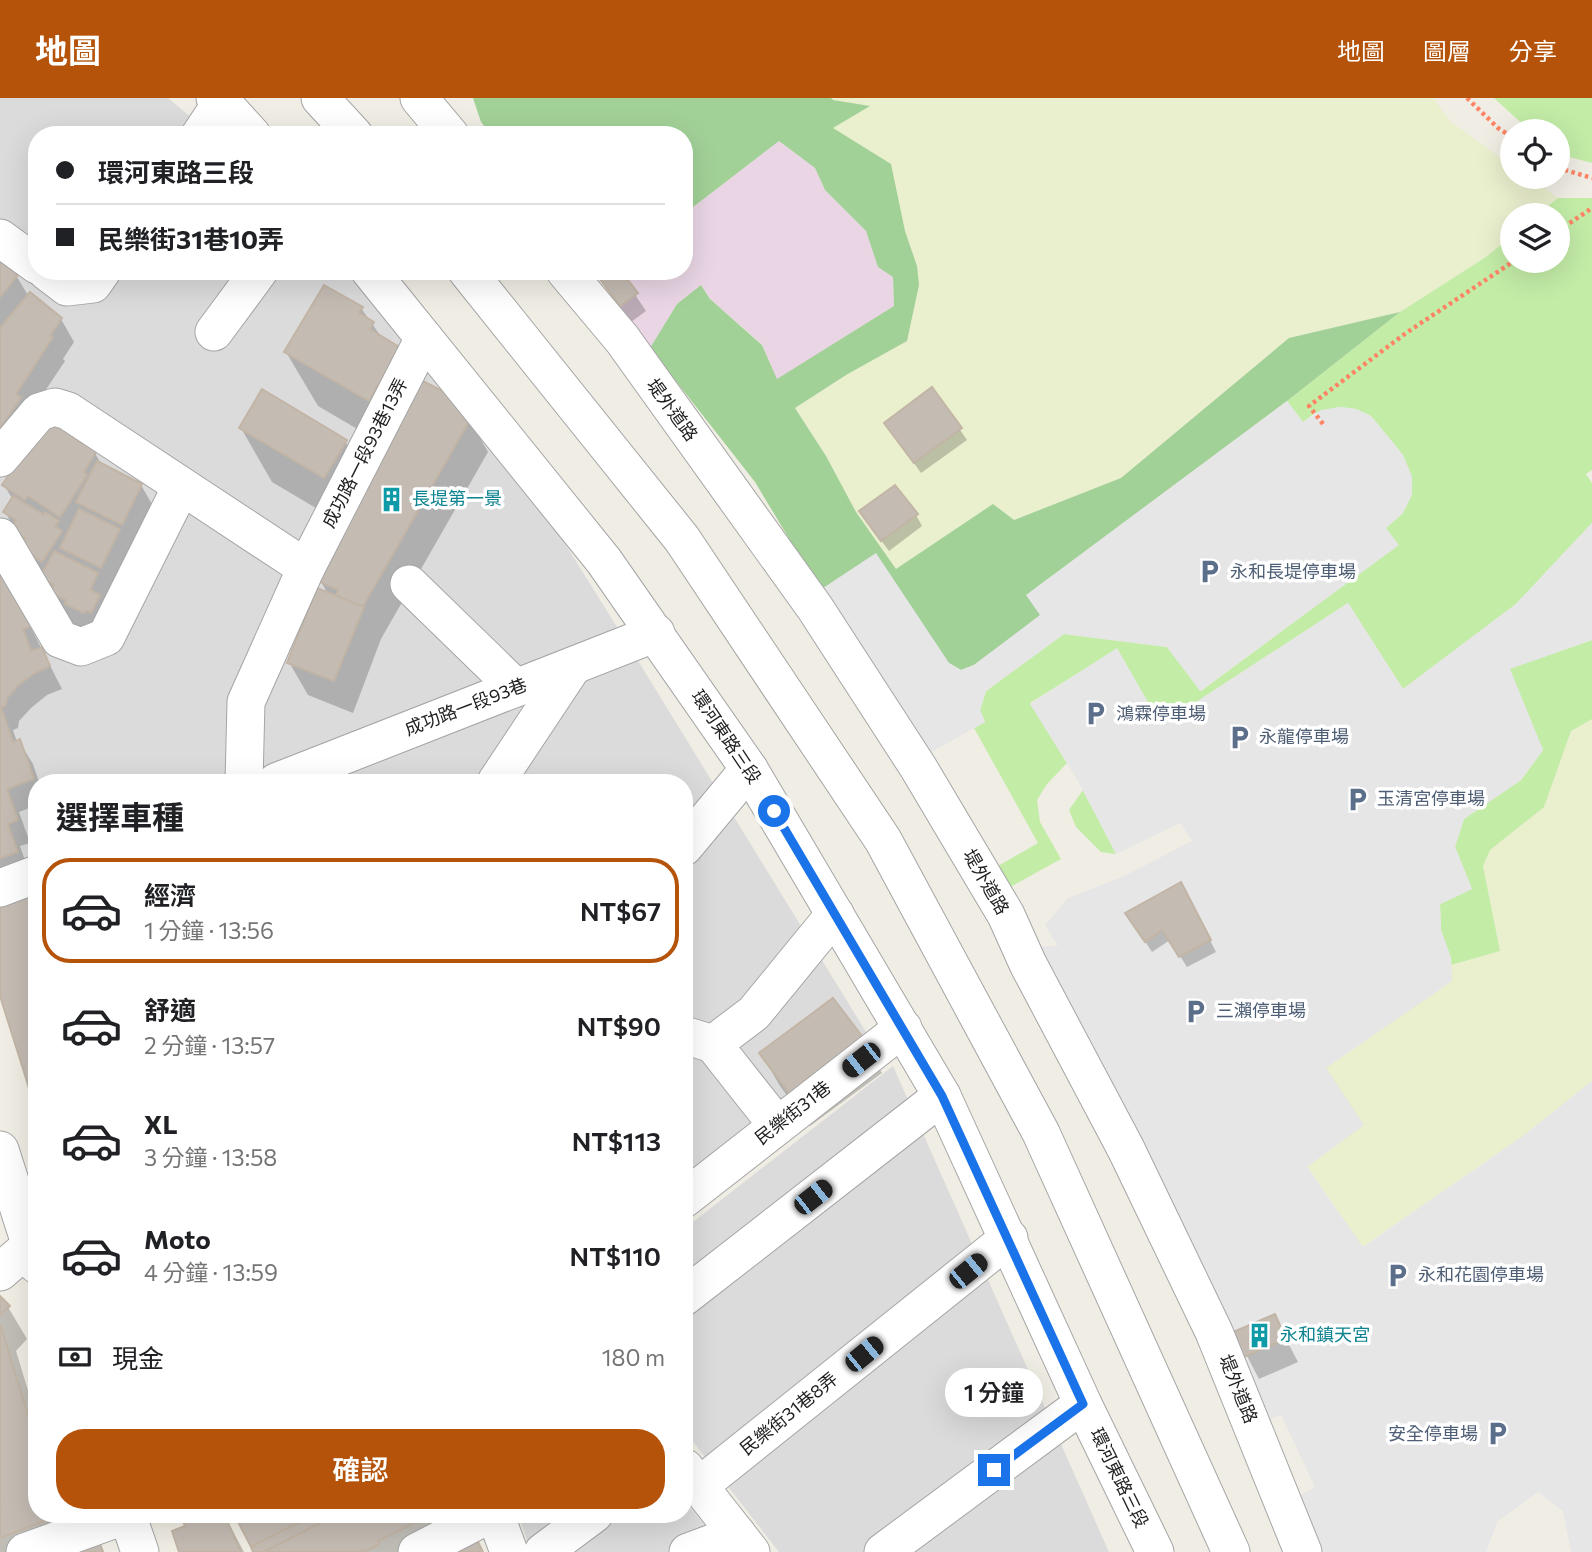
<!DOCTYPE html>
<html lang="zh-TW">
<head>
<meta charset="utf-8">
<style>
	:root { --surface:#fff; --page:#f2f2f2; --text:#202124; --muted:#757577; --line:#e0e0e0; --accent:#b45309 }
	body { margin:0; font-family:Commissioner,"Noto Sans TC",sans-serif; background:var(--page); color:var(--text); height:100vh; display:flex; flex-direction:column; font-size:26px; white-space:nowrap }
	* { box-sizing:border-box; margin:0 }
	p { font-size:23px; color:var(--muted) }
	.icon { flex:none; width:38px; height:38px; fill:none; stroke:currentColor; stroke-width:2; stroke-linecap:round; stroke-linejoin:round }
	.map { position:relative; flex:1; overflow:hidden }
	.drawer { position:absolute; left:28px; top:676px; width:665px; height:749px; display:flex; flex-direction:column; background:var(--surface); border-radius:28px; box-shadow:0 7px 28px #0002 }
	.drawer>* { flex:none }
	.top-card { position:absolute; left:28px; top:28px; width:665px; height:154px; border-radius:28px; box-shadow:0 7px 28px #0002; display:grid; align-content:center; height:154px; padding:0 28px; background:var(--surface) }
	.buttons { position:absolute; left:1500px; top:21px; display:grid; gap:14px }
	.buttons a { display:grid; place-items:center; width:70px; height:70px; border-radius:50%; background:var(--surface); box-shadow:0 7px 28px #0002; font-size:35px }
	.end { position:absolute; width:32px; height:32px; margin:-16px; border:9px solid #1a73e8; background:#fff; box-shadow:0 0 0 4px #fff }
	.from { border-radius:50% }
	.bubble { position:absolute; height:49px; border-radius:24px; background:var(--surface); box-shadow:0 7px 28px #0002; font-size:23px; font-weight:600; line-height:49px; text-align:center }
	.car { position:absolute; width:21px; height:42px; margin:-21px -10px; border-radius:9px; box-shadow:0 0 5px 2px #0007; background:linear-gradient(#222 24%,#8ab4d8 0 40%,#222 0 76%,#8ab4d8 0 86%,#222 0) }
	.top-card b { display:flex; align-items:center; gap:24px; height:66px; font-size:26px }
	.top-card b+b { border-top:2px solid var(--line) }
	.top-card i { width:18px; height:18px; background:var(--text) }
	ul { padding:0; list-style:none }
	li { display:flex; align-items:center; gap:21px; height:105px; margin:0 14px 10px; padding:0 14px; border:4px solid transparent; border-radius:28px }
	li div { flex:1 }
	li b { display:block; font-size:26px }
	li em { font-style:normal; font-weight:600 }
	li.on { border-color:var(--accent) }
	li>.icon { width:63px; height:63px; stroke-width:1.5 }
	h2 { padding:0 28px; font-size:32px; line-height:84px }
	.pay { display:flex; align-items:center; gap:18px; height:77px; padding:0 28px; font-size:26px }
	.pay p { margin-inline-start:auto }
	.action { display:flex; gap:14px; margin-top:auto; padding:14px 28px }
	.action a { flex:1; height:80px; border-radius:28px; background:var(--accent); color:#fff; font-size:28px; font-weight:600; line-height:80px; text-align:center }
	header { display:flex; align-items:center; gap:42px; box-sizing:border-box; height:98px; padding:0 35px; background:var(--accent); color:#fff }
	header strong { font-size:33px }
	nav { display:flex; gap:38px; margin-inline-start:auto; font-size:24px }
	.map>svg:first-child { display:block }
	.residential { fill:#dcdbdb }
	.industrial { fill:#e9d5e4 }
	.farmland { fill:#eaefce }
	.grass { fill:#c3eca7 }
	.forest { fill:#a2d197 }
	.parking { fill:#e6e6e6 }
	.shadow { fill:#0003 }
	.building { fill:#c4bcb3; stroke:#c2b5a5; stroke-width:2 }
	.lines { fill:none; stroke-linecap:round; stroke-linejoin:round }
	.minor-casing { stroke:#a5a5a5; stroke-width:39 }
	.path { stroke:#ff8466; stroke-width:4.5; stroke-dasharray:3.5 3.5; stroke-linecap:butt }
	.minor { stroke:#fff; stroke-width:37 }
	.route { stroke:#1a73e8; stroke-width:9 }
	.labels { text-anchor:middle; stroke-width:7; stroke-linejoin:round; paint-order:stroke }
	.street-label { font-size:18px; fill:#1e1e1e; stroke:#fff }
	.culture-label { font-size:18px; fill:#0d838f; stroke:#fff; text-anchor:start }
	.service-label { font-size:18px; fill:#4e5e75; stroke:#fff; text-anchor:start }
</style>
</head>
<body>
<header>
<strong>地圖</strong>
<nav><a>地圖</a><a>圖層</a><a>分享</a></nav>
</header>
<div class="map">
<svg width="1592" height="1454" viewBox="0 0 1592 1454">
	<rect width="100%" height="100%" fill="#f0ede4"/>
	<g class="residential">
		<polygon points="0,0 168,0 212,37 37,37 37,173 358,173 462,281 632,553 879,955 684,1091 684,684 37,684 37,1025 0,889"/>
		<polygon points="893,968 1109,1454 779,1454 684,1332 684,1131"/>
		<polygon points="684,1402 726,1454 531,1454 518,1416 684,1416"/>
	</g>
	<polygon class="industrial" points="779,43 815,70 825,92 866,133 878,169 893,179 894,208 777,282 762,246 710,201 701,187 677,206 650,250 594,173 684,173 684,116"/>
	<g class="farmland">
		<polygon points="831,0 1433,0 1451,24 1512,68 1512,79 1528,79 1558,100 1537,117 1512,117 1512,138 1486,159 1400,214 1289,240 1121,380 1014,422 940,443 896,471 856,414 826,358 795,310 846,277 907,243 917,168 905,133 833,30 869,8 832,2"/>
		<polygon points="1592,621 1592,983 1523,1038 1362,1149 1307,1068 1325,970 1452,883 1451,867 1500,853 1483,768 1490,752 1544,709 1571,633"/>
	</g>
	<g class="grass">
		<polygon points="1494,0 1592,0 1592,65 1558,56 1558,33 1530,33"/>
		<polygon points="1558,100 1592,100 1592,372 1586,376 1592,385 1592,425 1516,506 1403,591 1348,505 1161,627 1117,551 1030,605 1067,665 1047,686 1037,702 1040,724 1061,761 1003,793 991,772 1038,745 974,630 985,624 980,612 986,593 1064,536 1167,549 1201,593 1398,447 1386,430 1403,415 1412,379 1403,357 1371,318 1356,311 1340,309 1315,315 1303,324 1287,303 1400,214 1486,159 1512,138 1512,163 1558,163 1558,117 1537,117"/>
		<polygon points="1592,542 1592,621 1571,633 1544,709 1490,752 1483,768 1500,853 1451,867 1451,860 1441,832 1440,806 1472,791 1455,749 1464,721 1521,682 1543,652 1509,571"/>
		<polygon points="1083,692 1116,756 1101,754 1076,729 1069,712"/>
	</g>
	<polygon class="forest" points="473,0 831,0 833,2 870,8 833,30 891,66 905,133 917,168 919,187 907,243 846,277 795,310 826,358 856,414 896,471 993,406 1014,422 1121,380 1289,240 1400,214 1287,303 1027,497 1041,517 974,567 961,572 820,492 755,384 650,250 677,206 701,187 710,201 762,247 777,281 894,208 893,179 878,169 866,133 825,92 815,70 779,43 684,116 684,37 491,37 481,24"/>
	<g class="parking">
		<polygon points="1287,303 1303,324 1321,312 1340,309 1356,311 1371,318 1403,357 1412,379 1412,397 1403,415 1386,430 1399,447 1200,593 1167,549 1064,536 986,593 980,612 985,624 926,657 820,492 876,455 949,565 961,572 974,567 1040,517 1026,497"/>
		<polygon points="1592,425 1592,542 1510,571 1543,652 1521,682 1464,721 1455,749 1472,791 1440,806 1441,832 1451,860 1452,883 1326,970 1364,1027 1307,1069 1363,1149 1523,1038 1592,983 1592,1454 1571,1454 1563,1413 1538,1394 1498,1423 1486,1454 1318,1454 1297,1399 1315,1389 1281,1317 1271,1321 1233,1234 1035,849 1058,848 1045,827 1068,800 1122,779 1192,743 1180,725 1116,756 1078,683 1030,606 1117,550 1161,627 1348,505 1403,591 1516,506"/>
	</g>
	<g class="shadow">
		<polygon points="0,165 17,179 29,199 61,221 74,244 63,261 65,263 29,317 0,373"/>
		<polygon points="594,173 619,173 646,213 631,224"/>
		<polygon points="361,210 382,240 420,287 469,321 488,354 381,541 353,615 308,597 289,564 328,496 320,482 348,429 272,384 241,330 345,343 370,385 388,349 318,308 286,254"/>
		<polygon points="932,291 967,342 921,375 886,325"/>
		<polygon points="95,355 102,368 141,387 160,420 103,547 71,527 5,414 13,402 4,387"/>
		<polygon points="916,417 922,428 889,453 868,425"/>
		<polygon points="0,469 62,591 47,597 31,610 19,623 18,630 13,632 17,644 19,643 33,666 39,684 37,684 37,707 19,714 30,745 20,748 30,777 0,787"/>
		<polygon points="1187,797 1216,854 1187,869 1170,842 1152,854 1134,826"/>
		<polygon points="863,943 882,975 810,1028 780,988 761,955"/>
		<polygon points="0,1200 8,1209 27,1241 16,1253 37,1322 37,1416 86,1416 104,1454 0,1454"/>
		<polygon points="1274,1218 1298,1264 1259,1281 1235,1235"/>
		<polygon points="202,1416 224,1416 244,1454 181,1454 187,1429 185,1423"/>
		<polygon points="236,1416 473,1416 414,1454 255,1454"/>
	</g>
	<g class="building">
		<polygon points="0,162 18,177 0,199"/>
		<polygon points="594,173 621,173 638,195 620,208"/>
		<polygon points="324,187 363,209 359,215 374,224 370,231 401,250 369,303 284,254"/>
		<polygon points="30,194 62,220 50,238 53,239 16,296 21,299 0,331 0,230"/>
		<polygon points="421,282 454,299 471,320 362,510 336,497 338,492 318,483"/>
		<polygon points="932,289 962,330 914,365 884,325"/>
		<polygon points="262,291 347,342 324,380 239,330"/>
		<polygon points="53,325 96,354 84,374 87,377 60,419 28,398 25,402 2,387 42,328"/>
		<polygon points="97,363 142,386 122,427 76,404"/>
		<polygon points="895,387 918,416 881,443 859,413"/>
		<polygon points="13,398 44,417 45,414 59,423 55,428 62,433 42,464 20,448 25,440 11,431 16,422 3,414"/>
		<polygon points="79,411 120,431 101,470 60,450"/>
		<polygon points="54,453 98,475 90,492 100,497 91,515 86,512 84,515 65,506 66,502 50,495 54,487 40,480"/>
		<polygon points="0,468 32,528 23,531 31,553 42,549 50,568 35,575 18,587 7,600 5,608 1,609 13,644 20,641 34,681 7,691 18,722 8,726 18,754 0,760"/>
		<polygon points="317,490 364,509 334,583 287,565"/>
		<polygon points="1181,784 1211,842 1179,859 1162,832 1145,844 1125,815"/>
		<polygon points="37,792 37,1015 0,898 0,806"/>
		<polygon points="833,900 865,942 790,996 759,955"/>
		<polygon points="0,1198 10,1208 0,1217"/>
		<polygon points="1275,1216 1286,1241 1244,1259 1233,1234"/>
		<polygon points="0,1226 31,1327 37,1327 37,1416 63,1416 0,1440"/>
		<polygon points="197,1416 224,1416 241,1454 179,1454 172,1433 185,1428 183,1423"/>
		<polygon points="234,1416 315,1416 251,1449"/>
		<polygon points="315,1416 338,1416 264,1454 253,1454 251,1449"/>
		<polygon points="338,1416 432,1416 378,1443 379,1446 365,1454 363,1452 358,1454 264,1454"/>
		<polygon points="98,1440 103,1454 73,1454"/>
		<polygon points="477,1442 483,1454 454,1454"/>
	</g>
	<g class="lines">
		<defs>
			<g id="minor">
				<polyline points="215,0 222,4 252,37"/>
				<polyline points="320,0 354,37"/>
				<polyline points="419,0 450,37"/>
				<polyline points="200,37 222,4"/>
				<polyline points="0,140 37,167"/>
				<polyline points="46,173 67,189 93,186 102,173"/>
				<polyline points="370,173 604,463 749,671 942,998 1083,1306 1155,1454"/>
				<polyline points="467,173 682,441 883,742 1041,1035 1231,1454"/>
				<polyline points="565,173 622,241 815,510 918,669 1006,817 1028,866 1126,1051 1214,1234 1303,1454"/>
				<polyline points="214,234 259,173"/>
				<polyline points="0,360 39,314 55,309 68,313 306,470"/>
				<polyline points="0,439 60,541 81,549 106,539 181,389"/>
				<polyline points="409,486 516,590"/>
				<polyline points="244,684 246,604 306,470 424,240"/>
				<polyline points="276,684 656,535"/>
				<polyline points="496,684 573,568"/>
				<polyline points="684,749 749,671"/>
				<polyline points="0,790 37,776"/>
				<polyline points="684,937 713,946 777,1027"/>
				<polyline points="713,946 754,915 835,816"/>
				<polyline points="0,1052 37,1167"/>
				<polyline points="684,1101 903,930"/>
				<polyline points="0,1174 37,1142"/>
				<polyline points="684,1199 942,998"/>
				<polyline points="685,1370 751,1454"/>
				<polyline points="699,1388 1009,1140"/>
				<polyline points="127,1416 140,1454"/>
				<polyline points="495,1416 509,1454"/>
				<polyline points="25,1454 129,1416"/>
				<polyline points="417,1454 490,1416"/>
				<polyline points="543,1454 594,1416"/>
				<polyline points="688,1454 737,1436"/>
				<polyline points="883,1454 1083,1306"/>
			</g>
		</defs>
		<use href="#minor" class="minor-casing"/>
		<g class="path">
			<polyline points="1467,0 1498,30 1512,39"/>
			<polyline points="1558,70 1592,80"/>
			<polyline points="1558,133 1592,110"/>
			<polyline points="1323,326 1309,308 1406,235 1514,163"/>
		</g>
		<use href="#minor" class="minor"/>
	</g>
	<g class="lines">
		<polyline class="route" points="774,713 942,998 1083,1306 994,1372"/>
	</g>
	<defs>
		<symbol id="building-bare" viewBox="-9 -9 18 18"><path d="M-4-6H4V6H1V3H-1V6H-4ZM-2.5-4.3h1.7v1.8h-1.7ZM.8-4.3h1.7v1.8H.8ZM-2.5-1h1.7V.8h-1.7ZM.8-1h1.7V.8H.8Z" fill="#0f9aa8" stroke="#fff" stroke-width="2.5" paint-order="stroke"/></symbol>
		<symbol id="parking-bare" viewBox="-9 -9 18 18"><path d="M-3.5-5.5H1a3.5 3.5 0 0 1 0 7H-1V5.5H-3.5ZM-1-3.4V-.6H.8a1.4 1.4 0 0 0 0-2.8Z" fill="#5c6f8a" stroke="#fff" stroke-width="2.5" paint-order="stroke"/></symbol>
	</defs>
	<g fill-rule="evenodd">
		<use href="#building-bare" x="374" y="384" width="35" height="35"/>
		<use href="#parking-bare" x="1192" y="456" width="35" height="35"/>
		<use href="#parking-bare" x="1078" y="598" width="35" height="35"/>
		<use href="#parking-bare" x="1222" y="622" width="35" height="35"/>
		<use href="#parking-bare" x="1340" y="684" width="35" height="35"/>
		<use href="#parking-bare" x="1178" y="896" width="35" height="35"/>
		<use href="#parking-bare" x="1380" y="1160" width="35" height="35"/>
		<use href="#building-bare" x="1242" y="1220" width="35" height="35"/>
		<use href="#parking-bare" x="1480" y="1318" width="35" height="35"/>
	</g>
	<g class="labels">
		<g class="street-label">
			<text transform="translate(672 312) rotate(54)" y="6">堤外道路</text>
			<text transform="translate(365 355) rotate(-63)" y="6">成功路一段93巷13弄</text>
			<text transform="translate(466 609) rotate(-21)" y="6">成功路一段93巷</text>
			<text transform="translate(726 639) rotate(56)" y="6">環河東路三段</text>
			<text transform="translate(986 784) rotate(60)" y="6">堤外道路</text>
			<text transform="translate(793 1015) rotate(-38)" y="6">民樂街31巷</text>
			<text transform="translate(1238 1291) rotate(68)" y="6">堤外道路</text>
			<text transform="translate(789 1316) rotate(-39)" y="6">民樂街31巷8弄</text>
			<text transform="translate(1119 1380) rotate(64)" y="6">環河東路三段</text>
		</g>
		<g class="culture-label">
			<text x="412" y="407">長堤第一景</text>
			<text x="1280" y="1243">永和鎮天宮</text>
		</g>
		<g class="service-label">
			<text x="1230" y="480">永和長堤停車場</text>
			<text x="1116" y="622">鴻霖停車場</text>
			<text x="1259" y="645">永龍停車場</text>
			<text x="1377" y="707">玉清宮停車場</text>
			<text x="1216" y="919">三瀨停車場</text>
			<text x="1418" y="1183">永和花園停車場</text>
			<text x="1478" y="1342" text-anchor="end">安全停車場</text>
		</g>
	</g>
</svg>
<div class="buttons">
<a><svg class="icon" aria-label="locate" viewBox="0 0 24 24"><circle cx="12" cy="12" r="6"/><path d="M12 2v4M12 18v4M2 12h4M18 12h4"/></svg></a>
<a><svg class="icon" aria-label="layers" viewBox="0 0 24 24"><path d="M12 4l9 5-9 5-9-5zM3 14l9 5 9-5"/></svg></a>
</div>
<i class="end from" style="left:774px;top:713px"></i>
<i class="end" style="left:994px;top:1372px"></i>
<div class="bubble" style="left:945px;top:1270px;width:98px">1 分鐘</div>
<i class="car" style="left:861px;top:962px;rotate:232deg"></i>
<i class="car" style="left:813px;top:1099px;rotate:52deg"></i>
<i class="car" style="left:968px;top:1173px;rotate:51deg"></i>
<i class="car" style="left:864px;top:1256px;rotate:51deg"></i>
<div class="top-card">
<b><i class="from"></i>環河東路三段</b>
<b><i></i>民樂街31巷10弄</b>
</div>
<section class="drawer">
<h2>選擇車種</h2>
<ul>
<li class="on"><svg class="icon" aria-label="car" viewBox="0 0 24 24"><path d="M5 17H2v-5l4-1 3-4h7l3 4 3 1v5h-3M9 17h6M6 11h13"/><circle cx="7" cy="17" r="2"/><circle cx="17" cy="17" r="2"/></svg><div><b>經濟</b><p>1 分鐘 · 13:56</p></div><em>NT$67</em></li>
<li><svg class="icon" aria-label="car" viewBox="0 0 24 24"><path d="M5 17H2v-5l4-1 3-4h7l3 4 3 1v5h-3M9 17h6M6 11h13"/><circle cx="7" cy="17" r="2"/><circle cx="17" cy="17" r="2"/></svg><div><b>舒適</b><p>2 分鐘 · 13:57</p></div><em>NT$90</em></li>
<li><svg class="icon" aria-label="car" viewBox="0 0 24 24"><path d="M5 17H2v-5l4-1 3-4h7l3 4 3 1v5h-3M9 17h6M6 11h13"/><circle cx="7" cy="17" r="2"/><circle cx="17" cy="17" r="2"/></svg><div><b>XL</b><p>3 分鐘 · 13:58</p></div><em>NT$113</em></li>
<li><svg class="icon" aria-label="car" viewBox="0 0 24 24"><path d="M5 17H2v-5l4-1 3-4h7l3 4 3 1v5h-3M9 17h6M6 11h13"/><circle cx="7" cy="17" r="2"/><circle cx="17" cy="17" r="2"/></svg><div><b>Moto</b><p>4 分鐘 · 13:59</p></div><em>NT$110</em></li>
</ul>
<div class="pay"><svg class="icon" aria-label="cash" viewBox="0 0 24 24"><path d="M3 7h18v10H3z"/><circle cx="12" cy="12" r="2"/></svg>現金<p>180 m</p></div>
<div class="action"><a>確認</a></div>
</section>
</div>
</body>
</html>
